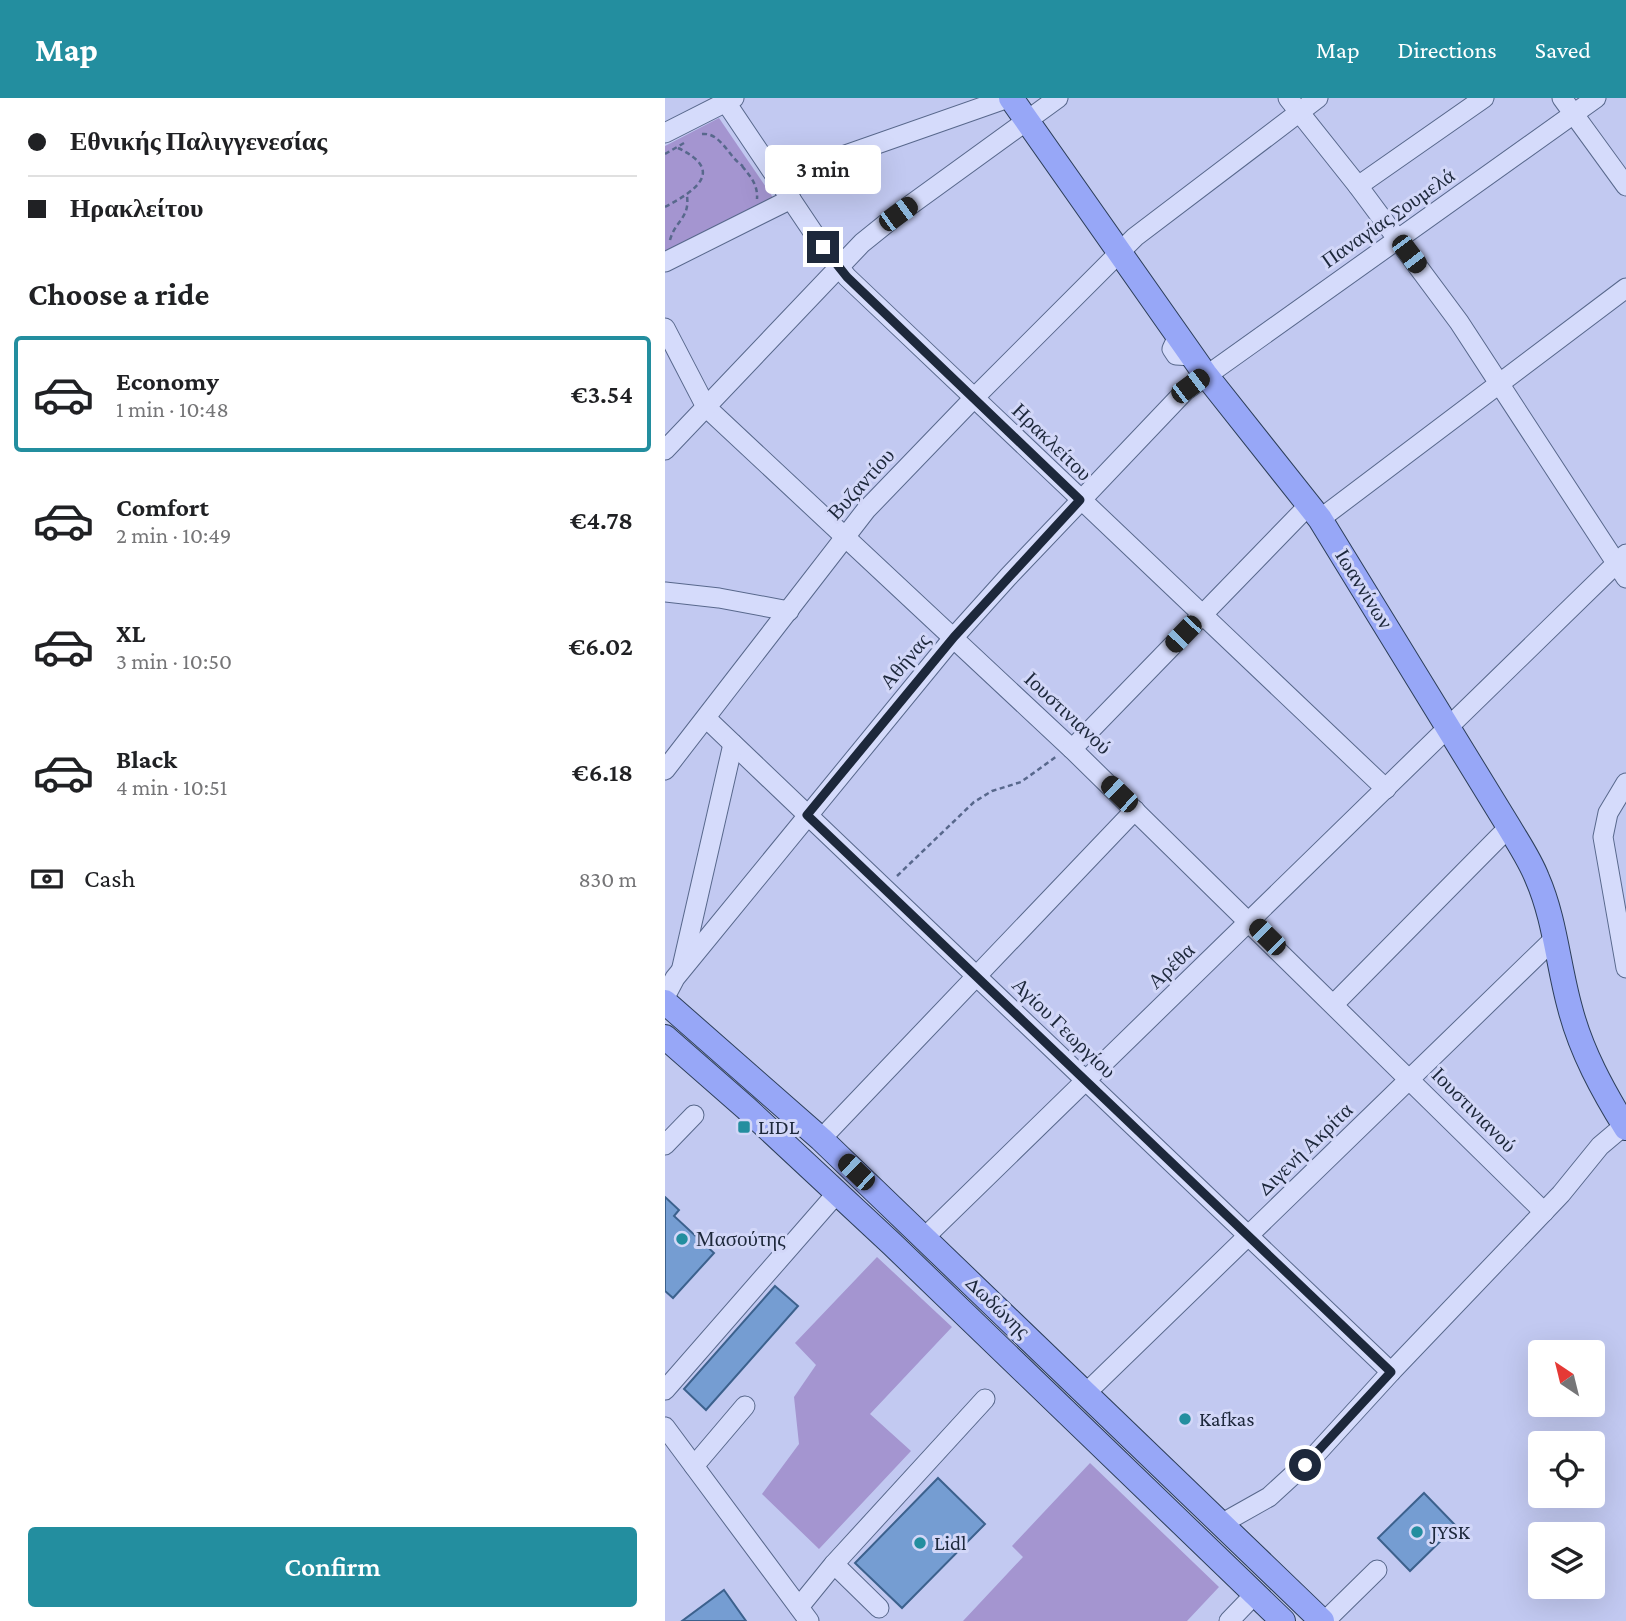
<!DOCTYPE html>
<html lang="en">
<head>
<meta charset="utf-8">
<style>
	:root { --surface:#fff; --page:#f2f2f2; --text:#202124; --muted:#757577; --line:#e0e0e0; --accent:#238e9f }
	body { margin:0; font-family:"Crimson Pro",serif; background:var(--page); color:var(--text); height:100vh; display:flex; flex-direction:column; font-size:26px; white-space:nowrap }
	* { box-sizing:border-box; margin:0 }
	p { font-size:23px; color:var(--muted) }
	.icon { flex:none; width:38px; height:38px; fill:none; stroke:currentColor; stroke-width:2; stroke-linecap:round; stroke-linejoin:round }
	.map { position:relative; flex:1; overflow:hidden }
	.sheet { display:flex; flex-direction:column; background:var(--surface); width:665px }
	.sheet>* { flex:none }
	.hud { display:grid; align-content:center; height:154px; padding:0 28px; background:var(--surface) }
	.needle { width:46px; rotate:325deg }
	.tools { position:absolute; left:863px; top:1242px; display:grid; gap:14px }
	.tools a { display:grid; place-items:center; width:77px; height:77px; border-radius:7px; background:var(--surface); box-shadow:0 7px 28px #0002; font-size:35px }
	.end { position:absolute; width:32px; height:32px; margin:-16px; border:9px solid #1d283b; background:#fff; box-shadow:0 0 0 4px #fff }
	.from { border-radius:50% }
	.bubble { position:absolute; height:49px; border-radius:7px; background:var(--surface); box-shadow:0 7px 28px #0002; font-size:23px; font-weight:600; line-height:49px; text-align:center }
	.car { position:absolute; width:21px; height:42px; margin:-21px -10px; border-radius:9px; box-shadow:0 0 5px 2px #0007; background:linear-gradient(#222 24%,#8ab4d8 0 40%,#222 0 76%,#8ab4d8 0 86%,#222 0) }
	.hud b { display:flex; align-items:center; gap:24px; height:66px; font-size:26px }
	.hud b+b { border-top:2px solid var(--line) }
	.hud i { width:18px; height:18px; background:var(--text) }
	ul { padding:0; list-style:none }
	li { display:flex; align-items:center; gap:21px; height:116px; margin:0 14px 10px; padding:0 14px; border:4px solid transparent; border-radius:7px }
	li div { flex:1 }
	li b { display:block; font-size:26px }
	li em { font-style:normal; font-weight:600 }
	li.selected { border-color:var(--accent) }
	li>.icon { width:63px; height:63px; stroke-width:1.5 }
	h2 { padding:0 28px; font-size:32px; line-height:84px }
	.pay { display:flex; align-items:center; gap:18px; height:77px; padding:0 28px; font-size:26px }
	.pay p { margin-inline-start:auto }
	.action { display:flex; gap:14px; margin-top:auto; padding:14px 28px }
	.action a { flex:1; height:80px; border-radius:7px; background:var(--accent); color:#fff; font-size:28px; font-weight:600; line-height:80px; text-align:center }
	header { display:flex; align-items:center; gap:42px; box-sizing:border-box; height:98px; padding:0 35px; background:var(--accent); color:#fff }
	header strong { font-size:33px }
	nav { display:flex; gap:38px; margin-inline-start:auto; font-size:24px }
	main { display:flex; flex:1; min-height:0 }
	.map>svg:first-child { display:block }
	.green { fill:#a495d0 }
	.building { fill:#759dd2; stroke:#3c618d; stroke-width:2 }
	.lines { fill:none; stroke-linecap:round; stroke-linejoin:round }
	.minor-casing { stroke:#58688c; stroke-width:21 }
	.major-casing { stroke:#2c3e59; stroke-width:26 }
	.path { stroke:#58688c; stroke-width:2.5; stroke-dasharray:5 3.5; stroke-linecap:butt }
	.minor { stroke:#d5dbfb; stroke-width:19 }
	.major { stroke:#97a7f7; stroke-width:24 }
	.route { stroke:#1d283b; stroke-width:9 }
	.poi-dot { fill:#238e9f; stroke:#d2d7f8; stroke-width:2.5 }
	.labels { text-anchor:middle; stroke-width:6; stroke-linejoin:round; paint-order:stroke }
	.street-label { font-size:21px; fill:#1d283b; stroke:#d2d7f8 }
	.poi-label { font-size:21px; fill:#1d283b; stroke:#d2d7f8; text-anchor:start }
</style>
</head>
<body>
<header>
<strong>Map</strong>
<nav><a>Map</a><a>Directions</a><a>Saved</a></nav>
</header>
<main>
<section class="sheet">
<div class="hud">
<b><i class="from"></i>Εθνικής Παλιγγενεσίας</b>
<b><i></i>Ηρακλείτου</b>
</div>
<h2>Choose a ride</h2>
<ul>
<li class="selected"><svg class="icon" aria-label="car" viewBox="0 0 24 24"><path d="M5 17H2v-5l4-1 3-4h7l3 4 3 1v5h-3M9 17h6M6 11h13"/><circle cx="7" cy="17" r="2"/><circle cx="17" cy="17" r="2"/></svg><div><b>Economy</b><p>1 min · 10:48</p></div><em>€3.54</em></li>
<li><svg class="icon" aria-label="car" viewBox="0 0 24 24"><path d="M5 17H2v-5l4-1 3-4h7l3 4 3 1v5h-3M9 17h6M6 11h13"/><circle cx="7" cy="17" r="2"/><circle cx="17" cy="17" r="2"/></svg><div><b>Comfort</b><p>2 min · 10:49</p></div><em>€4.78</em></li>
<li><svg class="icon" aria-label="car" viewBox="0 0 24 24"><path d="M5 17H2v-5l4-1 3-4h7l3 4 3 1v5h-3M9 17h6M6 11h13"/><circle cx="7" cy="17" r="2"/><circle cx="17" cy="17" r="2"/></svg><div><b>XL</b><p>3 min · 10:50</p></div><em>€6.02</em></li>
<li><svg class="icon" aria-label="car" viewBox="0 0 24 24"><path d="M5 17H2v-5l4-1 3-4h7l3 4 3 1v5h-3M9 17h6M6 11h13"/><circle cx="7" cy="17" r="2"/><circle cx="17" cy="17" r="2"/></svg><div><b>Black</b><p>4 min · 10:51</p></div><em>€6.18</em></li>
</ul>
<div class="pay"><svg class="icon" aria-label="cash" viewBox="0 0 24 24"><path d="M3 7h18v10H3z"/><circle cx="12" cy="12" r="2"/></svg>Cash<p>830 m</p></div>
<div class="action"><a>Confirm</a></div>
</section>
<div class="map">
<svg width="961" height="1523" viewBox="0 0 961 1523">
	<rect width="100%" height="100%" fill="#c2c9f1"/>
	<g class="green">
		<polygon points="54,20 111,104 0,160 0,48"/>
		<polygon points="212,1159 287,1229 205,1316 246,1353 154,1451 97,1396 134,1346 129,1299 151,1267 130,1245"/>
		<polygon points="425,1365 554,1489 522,1523 298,1523 358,1459 347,1448"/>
	</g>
	<g class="building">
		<polygon points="0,1099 14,1112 9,1118 49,1155 8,1200 0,1193"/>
		<polygon points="110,1188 133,1208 41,1312 19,1291"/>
		<polygon points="273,1380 320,1426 237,1510 190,1465"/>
		<polygon points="759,1395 791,1428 745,1473 713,1440"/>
		<polygon points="59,1492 81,1523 17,1523"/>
	</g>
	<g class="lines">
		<defs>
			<g id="minor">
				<polyline points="58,0 158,149 182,179 721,691"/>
				<polyline points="623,0 693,88 794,224 961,480"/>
				<polyline points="897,0 961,88"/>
				<polyline points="0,35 69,0"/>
				<polyline points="112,81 343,0"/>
				<polyline points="693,88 819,0"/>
				<polyline points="0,164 126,101"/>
				<polyline points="0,230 41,309 407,651 879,1114"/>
				<polyline points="513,238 507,251 511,257 527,258"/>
				<polyline points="0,352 197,145 233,116 393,0"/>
				<polyline points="655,421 961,190"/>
				<polyline points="0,494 54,500 124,513"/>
				<polyline points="41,620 726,1274"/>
				<polyline points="407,651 644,407"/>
				<polyline points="0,672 201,412 308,301 470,139 653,0"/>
				<polyline points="961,685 943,715 938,739 961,870"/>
				<polyline points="17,869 68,646"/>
				<polyline points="0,899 10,880 289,539 343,479 520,293 931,0"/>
				<polyline points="669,906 844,729"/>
				<polyline points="156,1041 470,712"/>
				<polyline points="0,1047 29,1017"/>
				<polyline points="260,1139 961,456"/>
				<polyline points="0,1292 172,1095"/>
				<polyline points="421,1295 891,839"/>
				<polyline points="0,1329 144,1523"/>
				<polyline points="29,1368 80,1308"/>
				<polyline points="556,1426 604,1399 652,1355 726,1274 896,1096 935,1048 961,1026"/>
				<polyline points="169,1466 214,1510"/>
				<polyline points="134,1509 169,1466 320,1301"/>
				<polyline points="564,1523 590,1496"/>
				<polyline points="660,1523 712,1472"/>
			</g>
			<g id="major">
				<path d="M 346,0 L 540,276 L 655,421 L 844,729 C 854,746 865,762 872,780 C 890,821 893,867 905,910 C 916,953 938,993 961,1030"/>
				<polyline points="0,904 156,1041 657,1523"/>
				<polyline points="0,939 81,1010 227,1146 618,1523"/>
			</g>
		</defs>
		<use href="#minor" class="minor-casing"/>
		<use href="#major" class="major-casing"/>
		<g class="path">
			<path d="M 37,36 C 56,34 64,60 78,68"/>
			<polyline points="0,56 19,45"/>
			<path d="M 77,68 C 86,79 93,87 92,101"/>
			<path d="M 0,109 C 30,93 61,73 13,50"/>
			<path d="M 5,142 C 10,123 25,120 22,98"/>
			<polyline points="232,778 309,704 327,693 356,684 392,658"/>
		</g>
		<use href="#minor" class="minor"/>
		<use href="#major" class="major"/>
	</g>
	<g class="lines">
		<polyline class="route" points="158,149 182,179 415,402 289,539 142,717 726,1274 640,1367"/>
	</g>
	<g class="poi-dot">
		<rect x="72" y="1022" width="14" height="14" rx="3.5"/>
		<circle cx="17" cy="1141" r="7"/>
		<circle cx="520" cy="1321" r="7"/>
		<circle cx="752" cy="1434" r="7"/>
		<circle cx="255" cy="1445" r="7"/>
	</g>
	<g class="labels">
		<g class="street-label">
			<text transform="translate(723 120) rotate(-35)" y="7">Παναγίας Σουμελά</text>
			<text transform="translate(387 344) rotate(44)" y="7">Ηρακλείτου</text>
			<text transform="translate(196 386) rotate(-48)" y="7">Βυζαντίου</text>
			<text transform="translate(699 491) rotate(58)" y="7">Ιωαννίνων</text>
			<text transform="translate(240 563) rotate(-50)" y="7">Αθήνας</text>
			<text transform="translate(403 615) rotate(43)" y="7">Ιουστινιανού</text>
			<text transform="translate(506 868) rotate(-44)" y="7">Αρέθα</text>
			<text transform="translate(399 930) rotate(44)" y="7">Αγίου Γεωργίου</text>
			<text transform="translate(809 1012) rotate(45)" y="7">Ιουστινιανού</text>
			<text transform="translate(640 1051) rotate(-44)" y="7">Διγενή Ακρίτα</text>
			<text transform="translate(333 1209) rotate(44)" y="7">Δωδώνης</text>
		</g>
		<g class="poi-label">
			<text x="93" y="1036">LIDL</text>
			<text x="31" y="1148">Μασούτης</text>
			<text x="534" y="1328">Kafkas</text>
			<text x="766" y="1441">JYSK</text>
			<text x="269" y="1452">Lidl</text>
		</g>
	</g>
</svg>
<div class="tools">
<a><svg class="needle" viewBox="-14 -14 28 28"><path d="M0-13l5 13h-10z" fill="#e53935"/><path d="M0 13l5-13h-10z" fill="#757577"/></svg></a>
<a><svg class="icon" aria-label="locate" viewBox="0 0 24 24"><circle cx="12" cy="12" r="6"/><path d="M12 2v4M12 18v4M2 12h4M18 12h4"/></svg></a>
<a><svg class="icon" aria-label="layers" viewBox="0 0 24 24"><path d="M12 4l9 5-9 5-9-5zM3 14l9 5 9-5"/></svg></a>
</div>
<i class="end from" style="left:640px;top:1367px"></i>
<i class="end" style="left:158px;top:149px"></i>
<div class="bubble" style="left:100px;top:47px;width:116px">3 min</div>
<i class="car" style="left:233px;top:116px;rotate:54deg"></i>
<i class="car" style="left:744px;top:156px;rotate:143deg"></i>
<i class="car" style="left:525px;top:288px;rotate:53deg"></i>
<i class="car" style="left:518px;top:536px;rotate:224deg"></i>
<i class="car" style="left:454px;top:696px;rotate:314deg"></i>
<i class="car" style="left:602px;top:839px;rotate:315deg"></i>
<i class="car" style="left:191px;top:1074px;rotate:314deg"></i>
</div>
</main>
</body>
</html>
